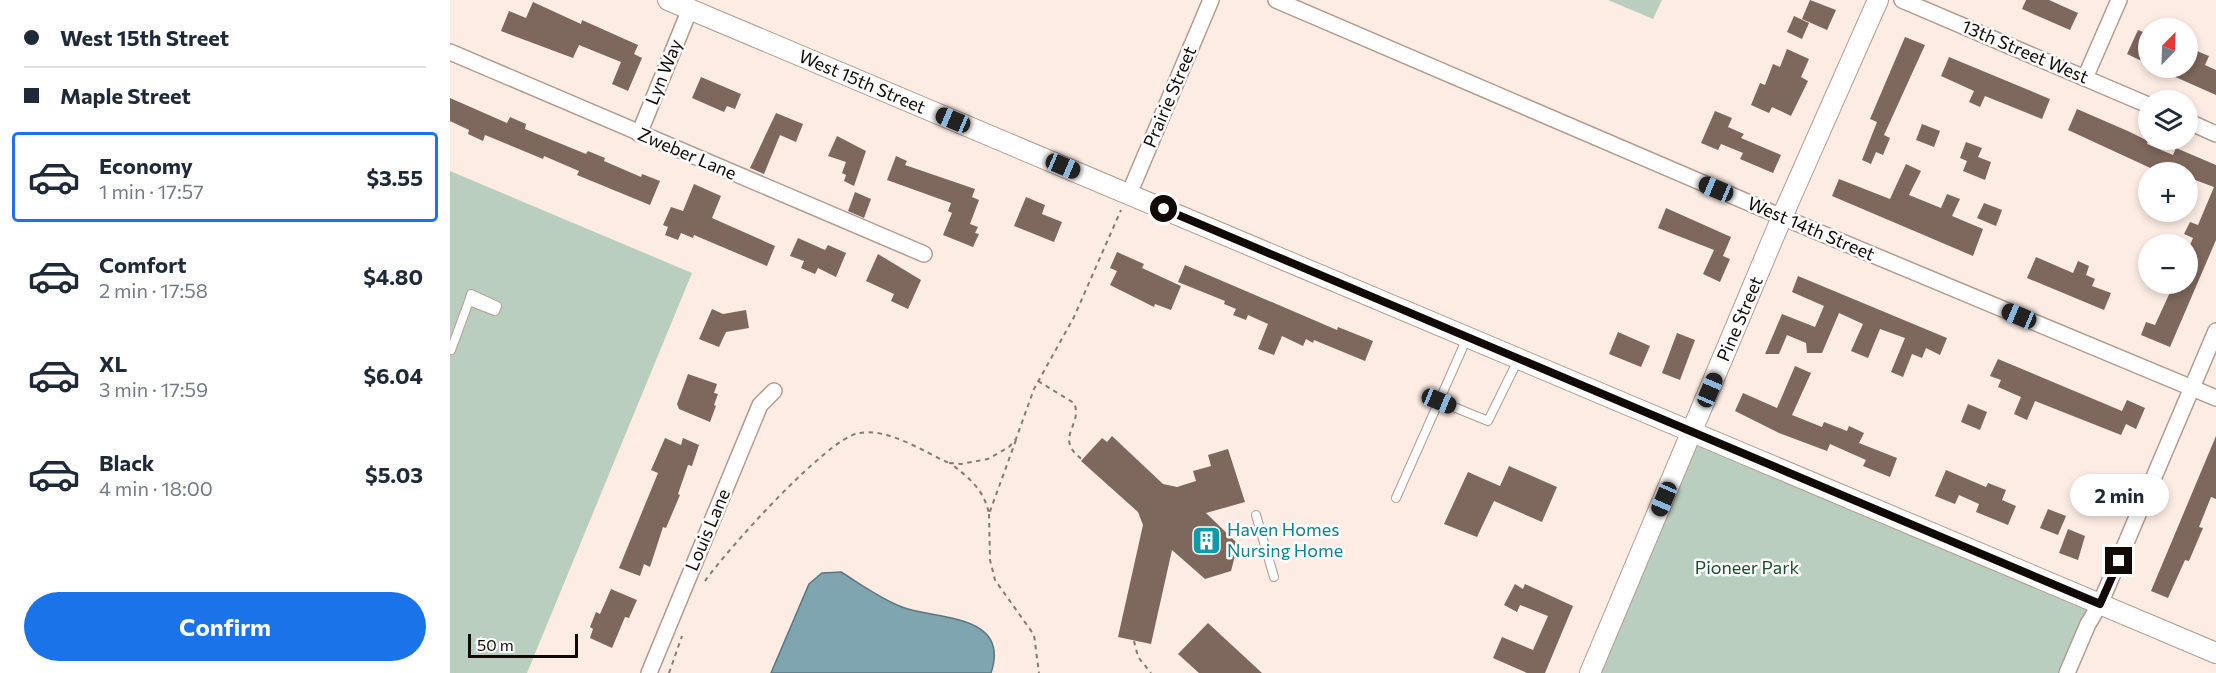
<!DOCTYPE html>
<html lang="en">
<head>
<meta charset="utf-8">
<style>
	:root { --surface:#fff; --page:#f6f6f7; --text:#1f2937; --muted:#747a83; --line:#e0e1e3; --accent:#1a73e8 }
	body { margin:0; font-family:Commissioner,sans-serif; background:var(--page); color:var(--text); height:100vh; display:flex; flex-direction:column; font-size:22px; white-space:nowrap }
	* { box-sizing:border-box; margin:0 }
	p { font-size:20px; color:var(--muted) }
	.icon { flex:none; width:33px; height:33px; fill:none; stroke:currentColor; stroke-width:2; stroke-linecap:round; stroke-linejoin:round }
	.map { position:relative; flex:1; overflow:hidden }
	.drawer { display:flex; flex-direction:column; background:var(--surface); width:450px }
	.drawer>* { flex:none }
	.guide { display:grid; align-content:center; height:132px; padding:0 24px; background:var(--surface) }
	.needle { width:39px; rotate:23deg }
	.controls { position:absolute; left:1688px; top:18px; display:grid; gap:12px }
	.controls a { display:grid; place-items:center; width:60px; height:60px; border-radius:50%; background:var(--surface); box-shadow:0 3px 9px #0003; font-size:30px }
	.scale { position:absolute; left:18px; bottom:15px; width:110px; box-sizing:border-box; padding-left:6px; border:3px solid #110906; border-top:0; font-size:16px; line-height:21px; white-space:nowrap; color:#110906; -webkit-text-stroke:4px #fdfdfd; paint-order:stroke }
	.end { position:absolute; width:27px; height:27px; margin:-14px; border:8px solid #110906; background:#fff; box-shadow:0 0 0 3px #fff }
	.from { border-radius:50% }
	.bubble { position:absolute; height:42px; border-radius:21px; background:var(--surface); box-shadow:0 3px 9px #0003; font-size:20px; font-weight:700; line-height:42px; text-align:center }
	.car { position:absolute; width:18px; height:36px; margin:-18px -9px; border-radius:8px; box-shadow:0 0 4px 2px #0007; background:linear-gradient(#222 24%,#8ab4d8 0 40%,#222 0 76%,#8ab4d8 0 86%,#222 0) }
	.guide b { display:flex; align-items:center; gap:21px; height:57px; font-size:22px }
	.guide b+b { border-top:2px solid var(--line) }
	.guide i { width:15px; height:15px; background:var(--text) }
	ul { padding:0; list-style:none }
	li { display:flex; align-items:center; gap:18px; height:90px; margin:0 12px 9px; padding:0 12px; border:3px solid transparent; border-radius:6px }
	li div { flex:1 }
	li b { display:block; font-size:22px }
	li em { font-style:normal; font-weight:700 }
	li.current { border-color:var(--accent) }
	li>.icon { width:54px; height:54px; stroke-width:1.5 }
	.primary-button { display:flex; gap:12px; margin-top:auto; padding:12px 24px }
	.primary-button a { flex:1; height:69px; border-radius:36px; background:var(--accent); color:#fff; font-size:24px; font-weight:700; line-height:69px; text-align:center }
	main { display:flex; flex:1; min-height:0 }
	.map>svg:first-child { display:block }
	.green { fill:#bacebf }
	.water { fill:#7fa5b0; stroke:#5e767d; stroke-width:1.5 }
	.building { fill:#7e675c }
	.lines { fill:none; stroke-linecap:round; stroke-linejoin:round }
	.service-casing { stroke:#b39b8f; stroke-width:10 }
	.minor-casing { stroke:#b39b8f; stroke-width:18 }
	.tertiary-casing { stroke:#b39b8f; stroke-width:22 }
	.path { stroke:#867a75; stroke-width:2; stroke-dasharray:4.5 4.5; stroke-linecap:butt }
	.service { stroke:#fff; stroke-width:8 }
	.minor { stroke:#fff; stroke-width:15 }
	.tertiary { stroke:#fff; stroke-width:20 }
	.route { stroke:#110906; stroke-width:8 }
	.labels { text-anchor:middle; stroke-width:5; stroke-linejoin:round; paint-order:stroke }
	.street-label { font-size:18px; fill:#110906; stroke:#fdfdfd }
	.culture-label { font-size:18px; fill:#0d838f; stroke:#fdfdfd; text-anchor:start }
	.park-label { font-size:18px; fill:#1b4c2e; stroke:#fdfdfd }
</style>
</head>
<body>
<main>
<section class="drawer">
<div class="guide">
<b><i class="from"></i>West 15th Street</b>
<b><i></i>Maple Street</b>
</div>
<ul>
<li class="current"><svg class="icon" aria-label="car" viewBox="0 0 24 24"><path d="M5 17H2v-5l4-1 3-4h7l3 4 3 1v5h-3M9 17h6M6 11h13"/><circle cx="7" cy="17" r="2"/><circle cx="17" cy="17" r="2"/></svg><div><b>Economy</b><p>1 min · 17:57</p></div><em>$3.55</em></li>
<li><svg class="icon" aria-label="car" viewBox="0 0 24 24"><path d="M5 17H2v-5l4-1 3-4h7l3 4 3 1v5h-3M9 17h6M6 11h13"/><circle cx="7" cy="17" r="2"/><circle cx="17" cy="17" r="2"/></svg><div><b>Comfort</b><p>2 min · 17:58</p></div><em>$4.80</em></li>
<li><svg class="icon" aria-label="car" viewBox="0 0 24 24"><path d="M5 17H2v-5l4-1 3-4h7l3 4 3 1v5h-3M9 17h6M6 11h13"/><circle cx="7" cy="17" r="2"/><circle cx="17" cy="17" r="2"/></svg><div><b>XL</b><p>3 min · 17:59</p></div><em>$6.04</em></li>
<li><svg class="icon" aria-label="car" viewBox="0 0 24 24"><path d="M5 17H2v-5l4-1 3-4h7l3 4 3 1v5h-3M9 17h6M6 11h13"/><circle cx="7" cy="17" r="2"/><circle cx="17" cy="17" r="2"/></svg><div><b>Black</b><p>4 min · 18:00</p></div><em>$5.03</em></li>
</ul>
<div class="primary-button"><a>Confirm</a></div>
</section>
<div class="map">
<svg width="1766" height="673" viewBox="0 0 1766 673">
	<rect width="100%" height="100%" fill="#fcece4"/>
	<g class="green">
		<polygon points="1158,0 1212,0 1203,19"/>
		<polygon points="0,171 242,273 77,673 0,673"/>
		<polygon points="1242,433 1650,604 1617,673 1140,673"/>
	</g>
	<path class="water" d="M 391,572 C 412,585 429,598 452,607 C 486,620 561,613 541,673 L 321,673 L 359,584 L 372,573 Z"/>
	<g class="building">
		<polygon points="1360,0 1386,10 1377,30 1352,19"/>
		<polygon points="1576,0 1599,0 1628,13 1620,30 1572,9"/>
		<polygon points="83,2 131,24 132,20 188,45 184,54 192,58 178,91 162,84 171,62 129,45 123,58 51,31 59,11 76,18"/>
		<polygon points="1344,16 1359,23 1352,39 1337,32"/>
		<polygon points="1688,30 1698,34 1698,64 1677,54"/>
		<polygon points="1455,37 1475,45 1434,135 1440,138 1433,155 1426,152 1421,164 1412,160 1427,122 1420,119"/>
		<polygon points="1337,49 1359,59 1351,77 1358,81 1341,116 1322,107 1319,113 1301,105 1310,83 1315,85 1323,64 1330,67"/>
		<polygon points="1742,49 1759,56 1755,65 1766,70 1766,95 1705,68 1737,68"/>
		<polygon points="1499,57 1600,99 1592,119 1535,96 1530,107 1519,102 1524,91 1491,76"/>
		<polygon points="251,77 291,94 285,109 277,106 274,112 242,98"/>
		<polygon points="0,98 57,123 60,117 76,124 75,129 136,154 138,151 155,158 154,161 191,177 192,174 210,181 200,205 127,175 129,171 94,156 93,159 35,135 33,141 18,134 19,130 0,121"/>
		<polygon points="1627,109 1680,132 1698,141 1697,144 1723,155 1726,148 1766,165 1766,240 1720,347 1691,335 1696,322 1705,325 1722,288 1712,284 1737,284 1737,252 1743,238 1734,234 1740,222 1748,225 1764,187 1737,177 1737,172 1727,172 1711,166 1709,172 1618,130"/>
		<polygon points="1265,111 1282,118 1278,127 1294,134 1291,138 1331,155 1323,173 1290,159 1293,153 1271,144 1268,150 1251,143"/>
		<polygon points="326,113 353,124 346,142 330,135 314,174 300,168"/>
		<polygon points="1472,124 1490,131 1484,147 1466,140"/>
		<polygon points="387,136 416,151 404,186 394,181 396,175 392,173 396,162 378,156"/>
		<polygon points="1516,142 1532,148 1528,157 1541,162 1535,180 1513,171 1517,161 1510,158"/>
		<polygon points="446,156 457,161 455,165 525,189 522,197 529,200 520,224 528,227 525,233 529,234 523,247 493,235 502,213 498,211 501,203 437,180"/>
		<polygon points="1456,164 1471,171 1459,195 1491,208 1497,194 1510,199 1502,216 1533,229 1523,256 1382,196 1389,179 1440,199"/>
		<polygon points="244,184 271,196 262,218 325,246 317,266 244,235 243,238 231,233 228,240 215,235 218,227 213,225 221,207 233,211"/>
		<polygon points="405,192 421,199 414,218 398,211"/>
		<polygon points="576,197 595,205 592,214 612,222 604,242 564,226"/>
		<polygon points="1534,203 1552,210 1546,226 1527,218"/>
		<polygon points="1216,208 1281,237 1273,256 1280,259 1270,282 1253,274 1264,250 1208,228"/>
		<polygon points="348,238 375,250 378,245 396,253 386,277 368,268 365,274 351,268 354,261 340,256"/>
		<polygon points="667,252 694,264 692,268 731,286 721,310 705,304 704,307 660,285 667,271 660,268"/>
		<polygon points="428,254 471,280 458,309 441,301 444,294 416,281"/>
		<polygon points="1586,257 1623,273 1628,261 1639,266 1636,275 1645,279 1642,286 1661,293 1654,310 1577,278"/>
		<polygon points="735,265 887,330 888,327 923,341 915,361 864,340 863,343 856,339 853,346 832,336 824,355 808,349 818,324 798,315 796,320 783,315 786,309 774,304 775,301 728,282"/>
		<polygon points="1348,276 1497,338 1490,355 1476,348 1472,358 1462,354 1453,377 1441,372 1455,338 1430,329 1418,358 1401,351 1413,324 1389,313 1372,353 1357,353 1356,343 1337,335 1329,354 1315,354 1332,314 1365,327 1374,306 1342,292"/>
		<polygon points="262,309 273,314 296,310 299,328 276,332 269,347 249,339"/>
		<polygon points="1168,332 1200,346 1191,367 1159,354"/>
		<polygon points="1227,333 1245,340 1230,380 1212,373"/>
		<polygon points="1548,359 1672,411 1677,400 1695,408 1686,429 1676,424 1671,435 1585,401 1577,420 1564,414 1571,397 1548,387 1551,380 1540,376"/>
		<polygon points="1345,366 1361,373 1342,415 1372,427 1374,422 1397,431 1399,426 1414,433 1409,443 1447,458 1440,477 1413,466 1416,460 1380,444 1377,451 1329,433 1285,411 1293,393 1327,408"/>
		<polygon points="238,374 267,384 264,393 268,394 264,405 266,406 260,422 229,409 227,404"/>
		<polygon points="1518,404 1537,412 1530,430 1511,422"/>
		<polygon points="662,436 713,484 727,487 746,481 743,471 761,466 758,455 778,449 795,502 756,513 788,544 781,571 755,579 722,550 701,644 668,637 693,525 688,512 631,461 652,438 657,442"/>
		<polygon points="1766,436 1766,499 1761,497 1749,527 1753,528 1739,561 1735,560 1718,598 1701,591"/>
		<polygon points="215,438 231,445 233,438 249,445 242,466 238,465 228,494 230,495 216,528 213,527 200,567 194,564 190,576 169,568 208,473 201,470"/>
		<polygon points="1059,466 1107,487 1092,522 1044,501 1027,537 994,524 1018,472 1050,486"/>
		<polygon points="1496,470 1536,487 1538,483 1556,490 1552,500 1566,506 1558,525 1526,512 1529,504 1509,495 1505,504 1485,496"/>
		<polygon points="1598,509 1616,516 1608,535 1590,528"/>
		<polygon points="1618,529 1635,536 1628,560 1609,553"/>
		<polygon points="1065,584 1073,589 1075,584 1123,606 1095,673 1077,673 1043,658 1052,637 1083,650 1098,616 1070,605 1067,612 1054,605"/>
		<polygon points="161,589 187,600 179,618 175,617 162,648 140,638 143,629 140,627 146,612 150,614"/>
		<polygon points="758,623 812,673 749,673 728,654"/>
	</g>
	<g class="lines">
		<defs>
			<g id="service">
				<polyline points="1,350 19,301 21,294 47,306 45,311 19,301"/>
				<polyline points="989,401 1038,421 1068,360"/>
				<polyline points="946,498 1017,338"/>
				<polyline points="806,515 824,577"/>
			</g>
			<g id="minor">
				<polyline points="826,0 1332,217 1766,398"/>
				<polyline points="1452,0 1698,105"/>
				<polyline points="0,52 474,254"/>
				<polyline points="1635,78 1669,0"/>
				<polyline points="1737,121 1766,134"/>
				<polyline points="189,134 240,9"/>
				<polyline points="679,194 761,0"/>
				<polyline points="199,673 310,405 324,391"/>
				<polyline points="1617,673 1638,624 1650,604 1766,331"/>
			</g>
			<g id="tertiary">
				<polyline points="218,0 1766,653"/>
				<polyline points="1140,673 1332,217 1428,0"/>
			</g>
		</defs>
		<use href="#service" class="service-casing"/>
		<use href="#minor" class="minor-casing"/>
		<use href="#tertiary" class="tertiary-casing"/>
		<g class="path">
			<path d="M 588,381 L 624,403 C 634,425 602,438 633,460"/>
			<path d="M 566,440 L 539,514 C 534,489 519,478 500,463 L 511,464 L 538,459 L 559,447 L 566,439 L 584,389 L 624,317 L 671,210"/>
			<polyline points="539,514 540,560 545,580 584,635 589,673"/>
			<path d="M 255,581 C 276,551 377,438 409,433 C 439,428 472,451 499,463"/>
			<polyline points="684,641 688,657 701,673"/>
			<polyline points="219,673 232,636"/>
		</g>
		<use href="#service" class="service"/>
		<use href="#minor" class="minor"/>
		<use href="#tertiary" class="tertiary"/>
	</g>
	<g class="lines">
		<polyline class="route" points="714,209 1650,604 1669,561"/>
	</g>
	<defs>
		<symbol id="building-square" viewBox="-11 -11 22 22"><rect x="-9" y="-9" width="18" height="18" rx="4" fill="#0f9aa8" stroke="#fdfdfd"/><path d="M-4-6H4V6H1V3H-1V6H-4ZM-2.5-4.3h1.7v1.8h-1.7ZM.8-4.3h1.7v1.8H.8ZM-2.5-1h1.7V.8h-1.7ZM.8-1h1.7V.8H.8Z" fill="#fff"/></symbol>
	</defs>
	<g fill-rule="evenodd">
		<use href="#building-square" x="740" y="524" width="33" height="33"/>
	</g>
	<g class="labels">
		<g class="street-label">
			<text transform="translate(1575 52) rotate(23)" y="6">13th Street West</text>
			<text transform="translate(214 72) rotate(-68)" y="6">Lyn Way</text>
			<text transform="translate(412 82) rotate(23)" y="6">West 15th Street</text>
			<text transform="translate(720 97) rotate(-67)" y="6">Prairie Street</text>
			<text transform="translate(237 154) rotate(23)" y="6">Zweber Lane</text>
			<text transform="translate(1361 229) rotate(23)" y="6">West 14th Street</text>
			<text transform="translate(1290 319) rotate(-67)" y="6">Pine Street</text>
			<text transform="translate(258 530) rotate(-67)" y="6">Louis Lane</text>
		</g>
		<g class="culture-label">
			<text x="777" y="536">Haven Homes<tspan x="777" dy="21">Nursing Home</tspan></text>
		</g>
		<g class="park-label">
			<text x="1297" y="574">Pioneer Park</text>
		</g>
	</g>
</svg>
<div class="controls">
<a><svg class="needle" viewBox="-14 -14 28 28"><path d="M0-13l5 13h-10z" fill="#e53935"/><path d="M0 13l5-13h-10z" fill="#747a83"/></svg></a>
<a><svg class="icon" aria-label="layers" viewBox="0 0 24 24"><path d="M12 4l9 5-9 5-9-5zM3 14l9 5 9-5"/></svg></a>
<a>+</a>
<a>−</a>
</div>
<div class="scale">50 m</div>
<i class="end from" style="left:714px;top:209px"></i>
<i class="end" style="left:1669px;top:561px"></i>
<div class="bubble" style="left:1620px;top:474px;width:99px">2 min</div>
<i class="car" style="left:503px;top:120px;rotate:293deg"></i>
<i class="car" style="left:613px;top:166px;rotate:113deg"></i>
<i class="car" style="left:1266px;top:189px;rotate:293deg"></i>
<i class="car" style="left:1569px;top:316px;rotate:293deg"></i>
<i class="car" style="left:1260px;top:390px;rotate:23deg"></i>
<i class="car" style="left:989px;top:401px;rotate:112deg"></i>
<i class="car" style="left:1214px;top:499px;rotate:203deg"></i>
</div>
</main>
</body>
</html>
